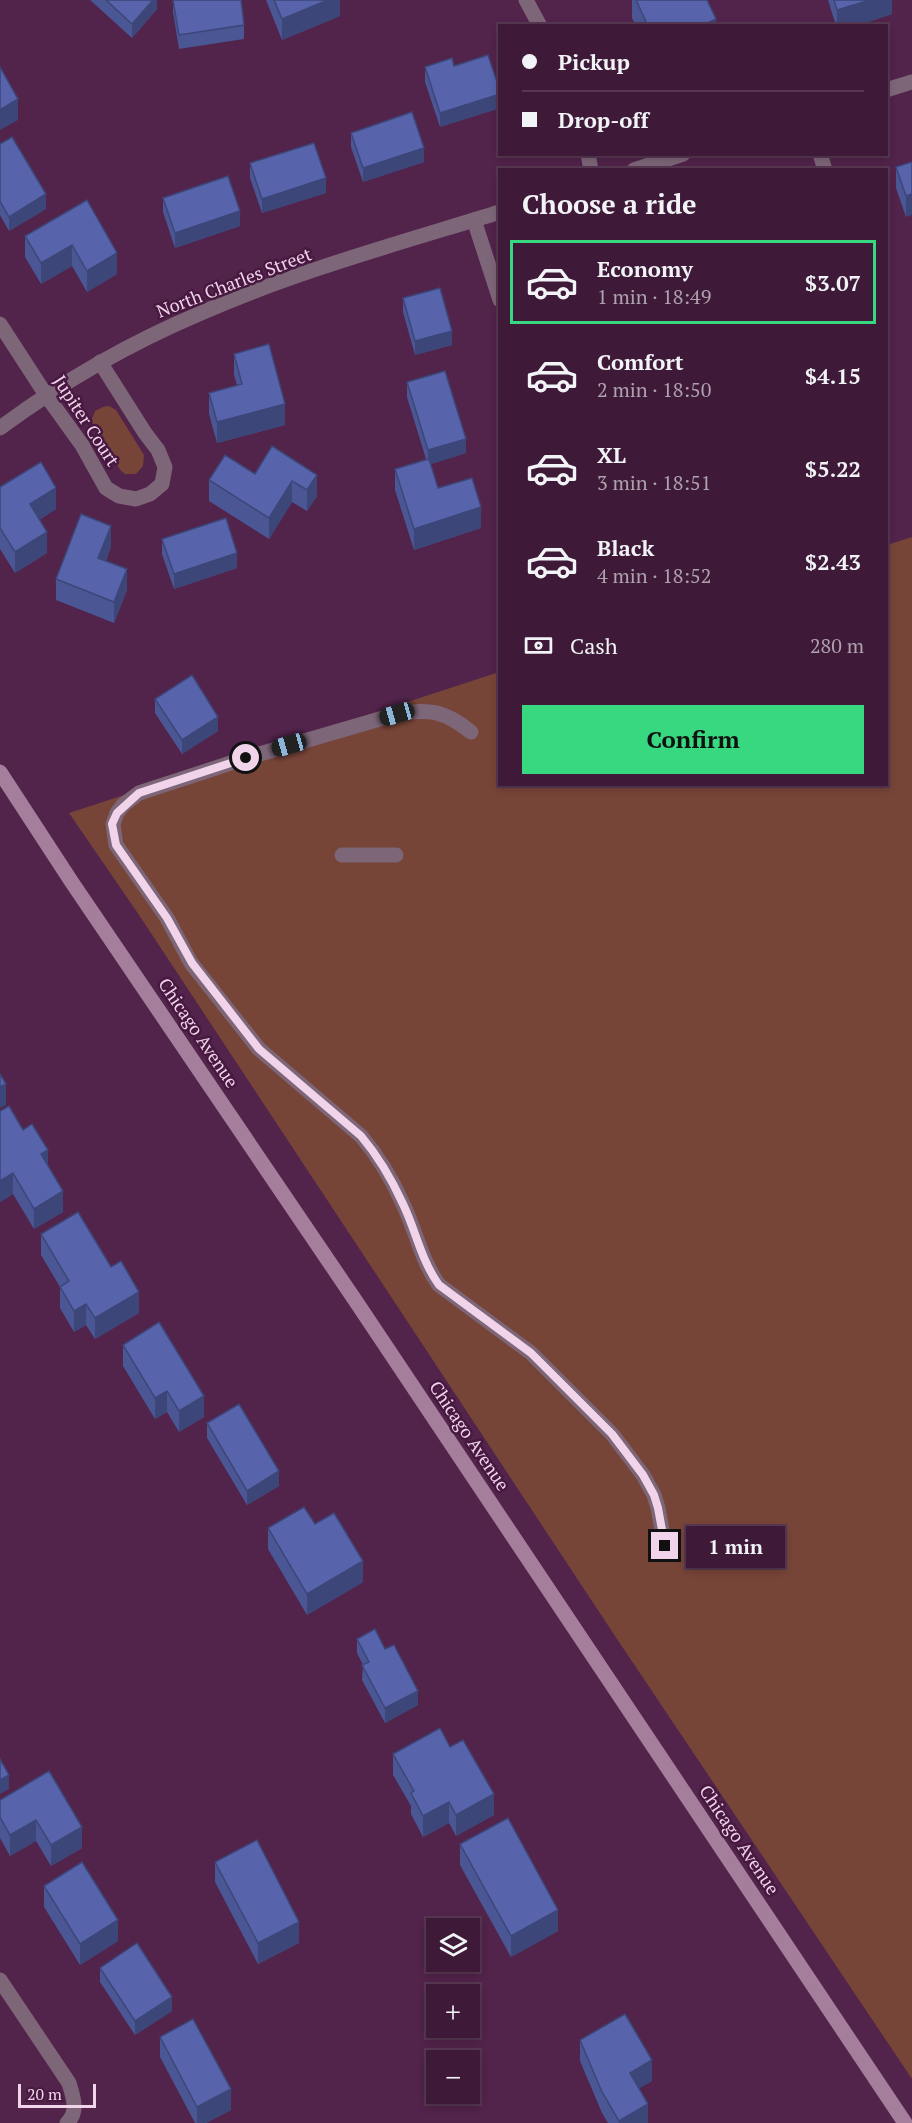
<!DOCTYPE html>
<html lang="en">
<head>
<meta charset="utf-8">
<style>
	:root { --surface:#3e1a38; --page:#492743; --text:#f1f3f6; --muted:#ada1ae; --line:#573853; --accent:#37d880 }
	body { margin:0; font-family:"PT Serif",serif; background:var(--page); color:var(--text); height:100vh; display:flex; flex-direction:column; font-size:22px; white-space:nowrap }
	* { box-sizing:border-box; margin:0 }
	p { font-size:20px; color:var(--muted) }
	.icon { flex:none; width:33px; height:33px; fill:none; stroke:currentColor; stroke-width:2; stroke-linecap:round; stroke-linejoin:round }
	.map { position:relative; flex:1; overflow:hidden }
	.panel { position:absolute; left:498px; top:168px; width:390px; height:618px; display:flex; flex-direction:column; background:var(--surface); border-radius:0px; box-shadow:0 3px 9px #0003,0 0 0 2px var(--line) }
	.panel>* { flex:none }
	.top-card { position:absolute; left:498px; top:24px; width:390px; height:132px; border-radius:0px; box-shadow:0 3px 9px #0003,0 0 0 2px var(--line); display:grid; align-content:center; height:132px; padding:0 24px; background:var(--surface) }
	.controls { position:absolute; left:426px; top:1918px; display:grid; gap:12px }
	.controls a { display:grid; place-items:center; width:54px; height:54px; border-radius:0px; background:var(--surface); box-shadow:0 3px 9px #0003,0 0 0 2px var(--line); font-size:30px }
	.scale { position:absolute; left:18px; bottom:15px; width:78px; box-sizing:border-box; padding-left:6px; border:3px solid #f1d3ea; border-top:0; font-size:16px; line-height:21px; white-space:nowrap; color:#f1d3ea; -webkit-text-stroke:4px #471840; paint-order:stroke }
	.end { position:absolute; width:27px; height:27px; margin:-14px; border:8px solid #f1d3ea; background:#111; box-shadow:0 0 0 3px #111 }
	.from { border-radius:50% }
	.bubble { position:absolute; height:42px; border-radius:0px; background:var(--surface); box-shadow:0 3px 9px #0003,0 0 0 2px var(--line); font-size:20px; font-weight:700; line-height:42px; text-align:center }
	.car { position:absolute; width:18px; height:36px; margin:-18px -9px; border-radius:8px; box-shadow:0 0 4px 2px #0007; background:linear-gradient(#222 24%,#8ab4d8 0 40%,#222 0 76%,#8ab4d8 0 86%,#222 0) }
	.top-card b { display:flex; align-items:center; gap:21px; height:57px; font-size:22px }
	.top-card b+b { border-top:2px solid var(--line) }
	.top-card i { width:15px; height:15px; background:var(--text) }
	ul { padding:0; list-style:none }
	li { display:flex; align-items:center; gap:18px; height:84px; margin:0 12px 9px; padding:0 12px; border:3px solid transparent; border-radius:0px }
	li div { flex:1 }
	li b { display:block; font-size:22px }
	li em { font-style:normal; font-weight:700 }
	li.on { border-color:var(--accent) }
	li>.icon { width:54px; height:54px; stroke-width:1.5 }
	h2 { padding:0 24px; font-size:27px; line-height:72px }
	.pay { display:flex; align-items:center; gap:15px; height:66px; padding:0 24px; font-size:22px }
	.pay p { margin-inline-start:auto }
	.cta { display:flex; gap:12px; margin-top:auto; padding:12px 24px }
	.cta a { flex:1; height:69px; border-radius:0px; background:var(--accent); color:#111; font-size:24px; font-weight:700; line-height:69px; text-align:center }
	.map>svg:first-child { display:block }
	.green { fill:#774438 }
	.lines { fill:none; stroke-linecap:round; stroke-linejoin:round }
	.lane { stroke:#7d6678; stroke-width:15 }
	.street { stroke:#7d6678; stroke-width:15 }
	.secondary { stroke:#a47e9b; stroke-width:15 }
	.wall { fill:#4b5694 }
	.shaded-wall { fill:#3d4678 }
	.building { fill:#5764ac; stroke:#3d4678; stroke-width:1.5 }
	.route { stroke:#f1d3ea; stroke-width:8 }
	.labels { text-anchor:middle; stroke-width:5; stroke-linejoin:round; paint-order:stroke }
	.street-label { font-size:18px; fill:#f1d3ea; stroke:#471840 }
</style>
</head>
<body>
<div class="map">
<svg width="912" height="2123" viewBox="0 0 912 2123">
	<rect width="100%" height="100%" fill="#52234b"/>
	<g class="green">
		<polygon points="109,406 116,410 144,455 143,466 136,474 125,474 121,471 93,425 92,419 95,411 103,407"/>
		<polygon points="912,537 912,2079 615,1636 139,915 69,813 499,672 500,784 886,784 887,545"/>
	</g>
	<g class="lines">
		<g class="lane">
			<path d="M 471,732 C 445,711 429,708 397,714 L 246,758 L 139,793 L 123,805 L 117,813 L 113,824 L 116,845 L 167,918 L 191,963 L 259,1049 L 361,1136 C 378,1156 392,1179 403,1204 C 416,1231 421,1260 439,1285 L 531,1353 L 612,1434 L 643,1475 L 654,1495 L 658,1508 L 665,1546"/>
			<polyline points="342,855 396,855"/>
		</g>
		<g class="street">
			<polyline points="526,0 540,26"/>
			<polyline points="886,90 912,82"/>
			<polyline points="588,154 591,170"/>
			<polyline points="820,154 825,170"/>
			<polyline points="634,170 683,154"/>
			<polyline points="474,220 500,300"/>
			<polyline points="0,324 46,395 82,445 106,488 119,496 136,499 150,494 162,484 165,467 158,450 145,433 100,362"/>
			<path d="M 0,428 C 62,382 130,343 201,313 C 297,271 400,243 500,212"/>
			<path d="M 0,1980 L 69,2083 C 73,2096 79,2112 67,2123"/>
		</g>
		<polyline class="secondary" points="0,772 71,881 357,1303 905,2123"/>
	</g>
	<g class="wall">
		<polygon points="90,0 157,0 157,9 132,38"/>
		<polygon points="173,0 244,25 244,39 179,49 173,12"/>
		<polygon points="266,0 340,0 340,16 282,40"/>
		<polygon points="632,0 694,0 716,26 636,26 632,18"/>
		<polygon points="828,0 892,0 892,14 856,26 836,26"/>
		<polygon points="454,66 500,91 500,108 440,127 425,82 425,67"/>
		<polygon points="351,133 424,162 363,182 351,147"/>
		<polygon points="0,144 46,209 9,231 0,215"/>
		<polygon points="912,162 906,217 896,188 896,167"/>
		<polygon points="250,163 326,193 262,213 250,178"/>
		<polygon points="163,198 240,226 175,248 163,212"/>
		<polygon points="25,236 117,253 117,274 87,292 72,266 41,284 25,257"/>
		<polygon points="403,298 452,345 415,355 403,312"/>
		<polygon points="234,354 285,425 217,443 209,414 209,393 237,385 234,375"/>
		<polygon points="407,382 466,453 431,464 438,488 481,528 414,550 395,490 395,469 426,459 407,397"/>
		<polygon points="272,446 317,496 307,511 292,502 269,539 209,501 209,480 255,474"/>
		<polygon points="0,487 56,509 39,520 47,553 15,573 0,549"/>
		<polygon points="162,539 237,568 174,589 162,554"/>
		<polygon points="111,547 106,561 127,590 114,623 56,600 56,579"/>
		<polygon points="155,699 218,731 182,754 155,713"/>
		<polygon points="0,1111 23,1130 48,1166 63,1212 34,1229 13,1194 0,1202"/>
		<polygon points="41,1234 139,1313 95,1339 86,1325 74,1332 60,1308 60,1287 41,1255"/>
		<polygon points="123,1345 204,1417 179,1432 167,1412 155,1419 123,1366"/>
		<polygon points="207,1423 279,1486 247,1505 207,1438"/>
		<polygon points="315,1524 363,1582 307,1615 268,1549 268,1528"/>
		<polygon points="357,1639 418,1705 385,1723 362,1680 363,1665 357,1653"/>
		<polygon points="450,1747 494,1815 456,1836 449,1823 423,1837 411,1814 411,1806 393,1775 393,1754"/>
		<polygon points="49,1771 82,1848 51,1866 36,1841 10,1856 0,1838 0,1800"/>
		<polygon points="460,1844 558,1931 511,1957 460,1865"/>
		<polygon points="215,1862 299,1943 258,1964 215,1882"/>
		<polygon points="44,1886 118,1941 80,1965 44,1907"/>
		<polygon points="100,1968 172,2011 135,2035 100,1982"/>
		<polygon points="160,2037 231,2110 206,2123 195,2123 160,2057"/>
		<polygon points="580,2040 652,2081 639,2088 648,2123 608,2123 602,2113 580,2061"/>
	</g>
	<g class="shaded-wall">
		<polygon points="153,0 157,0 157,9 132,38 132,24"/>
		<polygon points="328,0 340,0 340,16 282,40 282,19"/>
		<polygon points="870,0 892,0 892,14 856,26 837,26 837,10"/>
		<polygon points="716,19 716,26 701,26"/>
		<polygon points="500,94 500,108 440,127 440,113"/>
		<polygon points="18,99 18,120 0,130 0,110"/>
		<polygon points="424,148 424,162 363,182 363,168"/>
		<polygon points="326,178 326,193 262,213 262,199"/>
		<polygon points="46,194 46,209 9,231 9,217"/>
		<polygon points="912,194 912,215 906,217 906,196"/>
		<polygon points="240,211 240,226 175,248 175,233"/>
		<polygon points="72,245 72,266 41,284 41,263"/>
		<polygon points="117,253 117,274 87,292 87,271"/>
		<polygon points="452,331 452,345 415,355 415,341"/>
		<polygon points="285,404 285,425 217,443 217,422"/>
		<polygon points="466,439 466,453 428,465 428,450"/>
		<polygon points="317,475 317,496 307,511 307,490"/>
		<polygon points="292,481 292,502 269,539 269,518"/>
		<polygon points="56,488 56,509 30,525 30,504"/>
		<polygon points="481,507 481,528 414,550 414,529"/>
		<polygon points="111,526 111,547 98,579 98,558"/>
		<polygon points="47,532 47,553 15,573 15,552"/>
		<polygon points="237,553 237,568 174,589 174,574"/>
		<polygon points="127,569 127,590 114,623 114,602"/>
		<polygon points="218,717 218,731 182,754 182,740"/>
		<polygon points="6,1084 6,1105 0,1108 0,1087"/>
		<polygon points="48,1150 48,1171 41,1154"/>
		<polygon points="13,1173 13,1194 0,1202 0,1181"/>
		<polygon points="63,1191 63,1212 34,1229 34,1209"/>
		<polygon points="139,1292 139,1313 95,1339 95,1318"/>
		<polygon points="86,1304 86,1325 74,1332 74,1311"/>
		<polygon points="167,1391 167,1412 155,1419 155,1398"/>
		<polygon points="204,1396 204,1417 179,1432 179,1411"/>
		<polygon points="279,1471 279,1486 247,1505 247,1491"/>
		<polygon points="363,1561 363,1582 307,1615 307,1594"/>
		<polygon points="418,1691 418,1705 385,1723 385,1708"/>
		<polygon points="9,1775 9,1789 0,1794 0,1780"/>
		<polygon points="494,1794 494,1815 456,1836 456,1815"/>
		<polygon points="449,1802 449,1823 423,1837 423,1816"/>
		<polygon points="36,1820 36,1841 10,1856 10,1835"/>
		<polygon points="82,1827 82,1848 51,1866 51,1845"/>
		<polygon points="558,1910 558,1931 511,1957 511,1936"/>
		<polygon points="118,1920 118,1941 80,1965 80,1944"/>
		<polygon points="299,1922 299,1943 258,1964 258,1943"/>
		<polygon points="172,1997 172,2011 135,2035 135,2021"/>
		<polygon points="652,2060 652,2081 630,2094 630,2073"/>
		<polygon points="231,2089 231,2110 206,2123 197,2123 197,2107"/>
		<polygon points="648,2104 648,2123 619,2123 619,2121"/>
	</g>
	<g class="building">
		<polygon points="106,0 153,0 132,24"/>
		<polygon points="173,0 241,0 244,25 179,35"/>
		<polygon points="274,0 328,0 282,19"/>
		<polygon points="636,0 707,0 716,19 701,26 648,26"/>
		<polygon points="834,0 870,0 837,10"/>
		<polygon points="488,55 500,91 500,94 440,113 425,67 452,58 454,66"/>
		<polygon points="0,67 18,99 0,110"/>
		<polygon points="412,112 424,148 363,168 351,133"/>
		<polygon points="12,137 46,194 9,217 0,201 0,144"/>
		<polygon points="314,143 326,178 262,199 250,163"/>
		<polygon points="912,162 912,194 906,196 896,167"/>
		<polygon points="228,176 240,211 175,233 163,198"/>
		<polygon points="87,200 117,253 87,271 72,245 41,263 25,236"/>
		<polygon points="440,288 452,331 415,341 403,298"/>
		<polygon points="269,344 285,404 217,422 209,393 242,384 234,354"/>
		<polygon points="445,371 466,439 428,450 407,382"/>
		<polygon points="272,446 317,475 307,490 292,481 269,518 209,480 225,455 255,474"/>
		<polygon points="429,459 438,488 472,478 481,507 414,529 395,469"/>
		<polygon points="41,462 56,488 30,504 47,532 15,552 0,528 0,487"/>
		<polygon points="81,514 111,526 98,558 127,569 114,602 56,579"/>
		<polygon points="226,518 237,553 174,574 162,539"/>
		<polygon points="192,675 218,717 182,740 155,699"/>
		<polygon points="0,1074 6,1084 0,1087"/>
		<polygon points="9,1106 23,1130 32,1124 48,1150 41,1154 63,1191 34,1209 13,1173 0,1181 0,1111"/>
		<polygon points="78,1212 111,1267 121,1261 139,1292 95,1318 86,1304 74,1311 60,1287 69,1281 41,1234"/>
		<polygon points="159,1322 204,1396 179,1411 167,1391 155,1398 123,1345"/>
		<polygon points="239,1404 279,1471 247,1491 207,1423"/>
		<polygon points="304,1507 315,1524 334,1513 363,1561 307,1594 268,1528"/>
		<polygon points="375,1629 385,1649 394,1645 418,1691 385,1708 362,1665 369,1662 357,1639"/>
		<polygon points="440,1728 450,1747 463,1740 494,1794 456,1815 449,1802 423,1816 411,1793 414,1791 393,1754"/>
		<polygon points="0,1759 9,1775 0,1780"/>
		<polygon points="49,1771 82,1827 51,1845 36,1820 10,1835 0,1817 0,1800"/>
		<polygon points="508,1818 558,1910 511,1936 460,1844"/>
		<polygon points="257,1840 299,1922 258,1943 215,1862"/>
		<polygon points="82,1862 118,1920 80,1944 44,1886"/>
		<polygon points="137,1943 172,1997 135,2021 100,1968"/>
		<polygon points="625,2014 652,2060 630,2073 648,2104 619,2121 602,2092 580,2040"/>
		<polygon points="193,2019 231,2089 197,2107 160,2037"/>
	</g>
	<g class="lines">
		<path class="route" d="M 246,758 L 139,793 L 117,813 L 112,824 L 116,845 L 167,918 L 192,963 L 259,1049 L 361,1136 C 378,1156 392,1180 403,1204 C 416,1231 421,1260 439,1285 L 531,1353 L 612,1434 L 643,1475 L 654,1495 L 658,1508 L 665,1546"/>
	</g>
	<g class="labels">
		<g class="street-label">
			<text transform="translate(234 283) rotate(-21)" y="6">North Charles Street</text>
			<text transform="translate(86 421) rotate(57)" y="6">Jupiter Court</text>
			<text transform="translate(198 1033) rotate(56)" y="6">Chicago Avenue</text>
			<text transform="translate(469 1436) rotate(56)" y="6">Chicago Avenue</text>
			<text transform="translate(739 1840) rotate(56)" y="6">Chicago Avenue</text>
		</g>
	</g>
</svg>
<div class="controls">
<a><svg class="icon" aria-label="layers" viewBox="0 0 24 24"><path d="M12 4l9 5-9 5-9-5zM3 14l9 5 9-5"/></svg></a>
<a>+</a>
<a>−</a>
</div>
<div class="scale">20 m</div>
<i class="end from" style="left:246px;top:758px"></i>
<i class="end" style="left:665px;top:1546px"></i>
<div class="bubble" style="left:686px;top:1526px;width:99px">1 min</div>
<i class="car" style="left:397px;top:714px;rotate:254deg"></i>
<i class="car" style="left:289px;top:745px;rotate:254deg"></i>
<div class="top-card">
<b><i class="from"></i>Pickup</b>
<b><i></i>Drop-off</b>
</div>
<section class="panel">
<h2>Choose a ride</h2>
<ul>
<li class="on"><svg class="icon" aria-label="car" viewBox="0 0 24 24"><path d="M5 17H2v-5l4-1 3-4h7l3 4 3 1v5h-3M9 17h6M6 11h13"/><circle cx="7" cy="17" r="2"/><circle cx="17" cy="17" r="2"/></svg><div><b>Economy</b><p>1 min · 18:49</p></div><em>$3.07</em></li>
<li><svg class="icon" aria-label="car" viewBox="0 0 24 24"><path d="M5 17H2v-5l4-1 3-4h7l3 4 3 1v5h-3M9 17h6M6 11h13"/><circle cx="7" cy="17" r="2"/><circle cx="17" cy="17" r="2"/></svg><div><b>Comfort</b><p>2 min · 18:50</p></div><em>$4.15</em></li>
<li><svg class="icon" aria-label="car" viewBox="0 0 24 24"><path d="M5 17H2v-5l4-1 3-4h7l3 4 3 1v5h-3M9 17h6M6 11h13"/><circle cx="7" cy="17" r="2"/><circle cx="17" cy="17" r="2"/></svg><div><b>XL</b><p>3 min · 18:51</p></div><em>$5.22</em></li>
<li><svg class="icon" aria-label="car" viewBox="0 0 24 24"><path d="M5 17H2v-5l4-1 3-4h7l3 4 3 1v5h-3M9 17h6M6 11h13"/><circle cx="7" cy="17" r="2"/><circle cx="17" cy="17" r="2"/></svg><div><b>Black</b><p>4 min · 18:52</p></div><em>$2.43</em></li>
</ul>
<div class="pay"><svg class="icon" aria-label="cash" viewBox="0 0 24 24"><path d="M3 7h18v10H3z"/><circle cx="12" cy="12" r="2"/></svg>Cash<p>280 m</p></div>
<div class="cta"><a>Confirm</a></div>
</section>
</div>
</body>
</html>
